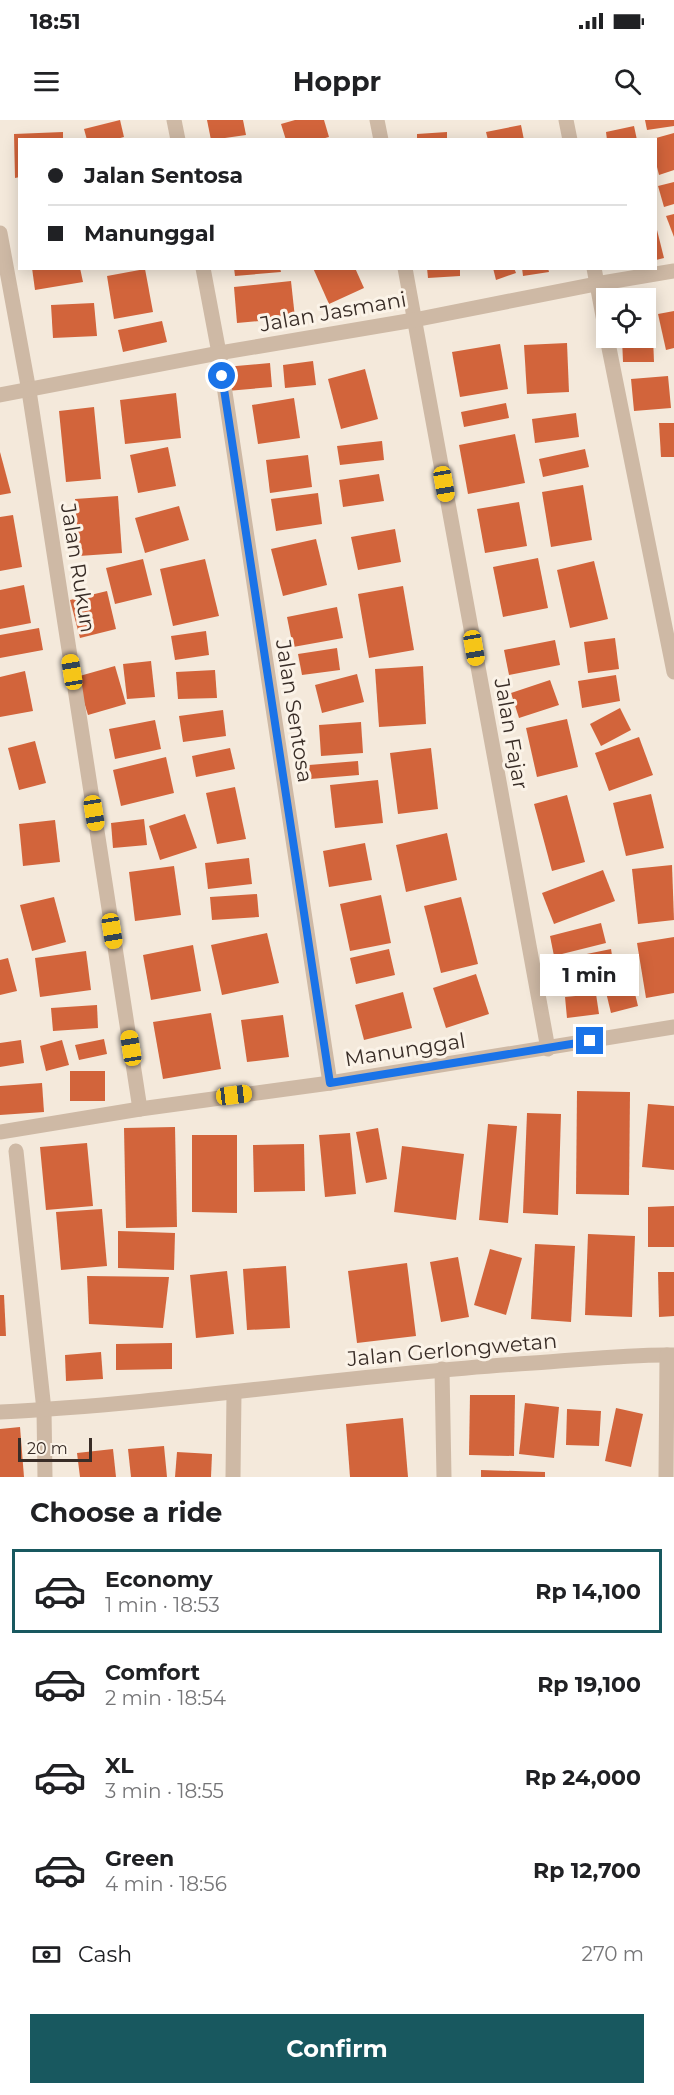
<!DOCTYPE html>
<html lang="en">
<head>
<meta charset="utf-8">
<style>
	:root { --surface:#fff; --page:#f6f6f6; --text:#202124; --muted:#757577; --line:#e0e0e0; --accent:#18585f }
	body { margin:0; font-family:Montserrat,sans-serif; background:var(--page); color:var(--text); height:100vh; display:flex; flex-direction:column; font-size:22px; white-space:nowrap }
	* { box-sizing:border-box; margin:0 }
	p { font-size:20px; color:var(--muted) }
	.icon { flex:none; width:33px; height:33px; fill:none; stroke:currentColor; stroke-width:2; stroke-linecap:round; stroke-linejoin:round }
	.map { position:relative; height:1357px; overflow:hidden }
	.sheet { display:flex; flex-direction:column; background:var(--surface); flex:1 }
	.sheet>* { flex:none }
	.hud { position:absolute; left:18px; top:18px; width:639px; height:132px; border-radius:0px; box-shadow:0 3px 15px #0003; display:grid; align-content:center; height:132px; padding:0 30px; background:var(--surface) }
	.fabs { position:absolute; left:596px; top:168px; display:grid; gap:12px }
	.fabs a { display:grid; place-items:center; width:60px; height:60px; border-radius:0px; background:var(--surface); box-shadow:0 3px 15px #0003; font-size:30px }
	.scale { position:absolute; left:18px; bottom:15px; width:74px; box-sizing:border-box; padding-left:6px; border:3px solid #392d27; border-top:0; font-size:16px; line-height:21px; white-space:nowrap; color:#392d27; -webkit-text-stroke:4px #fbf3e8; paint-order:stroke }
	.end { position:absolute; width:27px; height:27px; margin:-14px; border:8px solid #1a73e8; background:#fff; box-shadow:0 0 0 3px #fff }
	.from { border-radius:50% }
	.bubble { position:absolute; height:42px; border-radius:0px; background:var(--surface); box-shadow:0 3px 15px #0003; font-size:20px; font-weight:700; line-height:42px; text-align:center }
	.car { position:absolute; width:18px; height:36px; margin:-18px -9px; border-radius:8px; box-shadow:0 0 4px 2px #0007; background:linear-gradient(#f5c518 24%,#345 0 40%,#f5c518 0 76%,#345 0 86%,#f5c518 0) }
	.hud b { display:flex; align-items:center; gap:21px; height:57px; font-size:22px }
	.hud b+b { border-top:2px solid var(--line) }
	.hud i { width:15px; height:15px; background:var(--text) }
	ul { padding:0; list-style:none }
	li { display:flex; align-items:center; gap:18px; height:84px; margin:0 12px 9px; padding:0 18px; border:3px solid transparent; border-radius:0px }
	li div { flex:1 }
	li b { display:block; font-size:22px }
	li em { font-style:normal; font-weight:700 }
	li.active { border-color:var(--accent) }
	li>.icon { width:54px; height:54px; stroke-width:1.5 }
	h2 { padding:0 30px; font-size:27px; line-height:72px }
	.pay { display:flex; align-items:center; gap:15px; height:66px; padding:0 30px; font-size:22px }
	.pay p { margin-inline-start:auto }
	.primary-button { display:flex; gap:12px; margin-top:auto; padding:12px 30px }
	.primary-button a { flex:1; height:69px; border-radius:0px; background:var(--accent); color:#fff; font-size:24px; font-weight:700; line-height:69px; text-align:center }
	.status { display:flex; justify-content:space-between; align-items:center; height:42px; padding:0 30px; background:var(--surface); direction:ltr }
	.status svg { height:16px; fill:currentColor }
	header { display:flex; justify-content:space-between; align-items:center; height:78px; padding:0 30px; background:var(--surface); font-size:27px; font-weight:700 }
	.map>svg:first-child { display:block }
	.building { fill:#d2643b }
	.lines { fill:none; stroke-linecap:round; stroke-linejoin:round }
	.street { stroke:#ceb9a5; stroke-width:15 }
	.route { stroke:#1a73e8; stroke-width:8 }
	.labels { text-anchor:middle; stroke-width:6; stroke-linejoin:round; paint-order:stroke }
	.street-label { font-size:21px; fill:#392d27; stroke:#fbf3e8 }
</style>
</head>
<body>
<div class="status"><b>18:51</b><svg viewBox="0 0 49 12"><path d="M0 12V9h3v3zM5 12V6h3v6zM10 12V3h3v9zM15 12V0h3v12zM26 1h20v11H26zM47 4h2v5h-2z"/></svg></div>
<header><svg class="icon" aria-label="menu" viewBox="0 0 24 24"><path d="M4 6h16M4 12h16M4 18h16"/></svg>Hoppr<svg class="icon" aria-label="search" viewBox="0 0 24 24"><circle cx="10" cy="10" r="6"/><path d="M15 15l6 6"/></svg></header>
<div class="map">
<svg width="674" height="1357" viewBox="0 0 674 1357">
	<rect width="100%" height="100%" fill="#f4e9db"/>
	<g class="building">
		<polygon points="120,0 124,17 113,20 87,20 84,9"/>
		<polygon points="207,0 243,0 246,15 211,20"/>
		<polygon points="295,0 324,0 329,17 318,20 286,20 281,4"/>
		<polygon points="645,0 674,0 674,6 647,10"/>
		<polygon points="521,5 524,20 488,20 486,12"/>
		<polygon points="634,6 637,20 607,20 606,12"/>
		<polygon points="63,12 63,20 20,20 20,57 15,58 14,14"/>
		<polygon points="447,12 447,20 417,20 417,14"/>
		<polygon points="674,13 674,50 659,55 656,43 656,18"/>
		<polygon points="674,62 674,84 664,87 658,66"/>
		<polygon points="674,94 674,117 666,96"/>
		<polygon points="656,106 664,138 656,140"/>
		<polygon points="32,148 80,148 83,162 35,170"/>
		<polygon points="234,148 280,148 281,152 235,156"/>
		<polygon points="313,148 355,148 364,168 329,184"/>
		<polygon points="427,148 460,148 460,156 428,158"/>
		<polygon points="493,148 514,148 516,153 496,160"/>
		<polygon points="522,148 548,148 549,152 523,156"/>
		<polygon points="145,149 153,192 114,199 107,156"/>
		<polygon points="291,161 295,198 237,203 234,167"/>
		<polygon points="94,183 97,216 53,218 51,185"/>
		<polygon points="674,191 674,228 666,230 658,194"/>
		<polygon points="162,201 167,222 123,232 118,210"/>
		<polygon points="653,217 654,242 623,242 622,218"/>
		<polygon points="567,223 569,272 527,274 524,225"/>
		<polygon points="500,224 508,269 460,277 452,232"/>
		<polygon points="313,241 316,265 285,268 283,245"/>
		<polygon points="270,243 272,267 227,271 225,247"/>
		<polygon points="365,249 378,299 341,309 328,259"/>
		<polygon points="668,256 671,288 634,291 631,259"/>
		<polygon points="176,273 181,318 125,324 120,280"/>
		<polygon points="294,278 300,318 258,324 252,285"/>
		<polygon points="506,283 509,298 464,307 461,292"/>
		<polygon points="94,287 101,359 66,362 59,291"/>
		<polygon points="576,293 579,317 535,323 532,299"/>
		<polygon points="659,303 674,303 674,337 661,337"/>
		<polygon points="515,314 525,363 468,374 459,325"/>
		<polygon points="382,321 384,340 340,345 337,326"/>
		<polygon points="168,327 176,366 138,373 130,335"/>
		<polygon points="585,329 589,347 543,357 539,339"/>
		<polygon points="0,332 11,373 0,375"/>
		<polygon points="308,335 312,367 270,373 266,340"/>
		<polygon points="379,354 384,381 343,387 339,360"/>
		<polygon points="583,365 592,420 551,427 542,372"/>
		<polygon points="318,373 322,404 276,411 271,379"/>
		<polygon points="118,376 122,433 79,436 75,379"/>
		<polygon points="519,382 527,426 485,433 477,389"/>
		<polygon points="179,386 189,420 145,433 135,398"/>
		<polygon points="13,395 22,447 0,451 0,397"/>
		<polygon points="395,409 401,442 358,450 351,417"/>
		<polygon points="316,419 327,465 283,476 271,429"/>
		<polygon points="538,438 548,488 503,497 493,447"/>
		<polygon points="143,439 152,475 115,484 106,448"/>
		<polygon points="205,439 219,496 173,506 160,449"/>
		<polygon points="594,441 608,499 570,508 557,450"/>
		<polygon points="24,465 31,503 0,509 0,470"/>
		<polygon points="403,466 414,530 369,538 358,474"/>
		<polygon points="107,471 116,509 80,518 70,480"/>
		<polygon points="337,487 343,518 293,527 287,497"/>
		<polygon points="39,508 43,530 0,538 0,515"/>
		<polygon points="206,511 209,535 175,540 171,516"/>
		<polygon points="615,518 619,549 588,553 584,522"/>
		<polygon points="555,520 560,545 509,555 504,530"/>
		<polygon points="337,528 340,550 302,555 298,534"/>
		<polygon points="151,541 155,577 127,579 123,544"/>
		<polygon points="115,546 126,584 88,595 76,557"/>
		<polygon points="423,546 426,604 379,607 375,549"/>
		<polygon points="215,550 217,578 178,579 176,552"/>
		<polygon points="25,551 33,591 0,597 0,557"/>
		<polygon points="357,554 364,582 322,593 315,565"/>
		<polygon points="616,555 620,581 582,588 578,561"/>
		<polygon points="550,560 559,585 519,598 511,573"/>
		<polygon points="620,588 631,610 601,626 590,604"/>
		<polygon points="223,590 226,616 183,622 179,596"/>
		<polygon points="567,599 578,647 537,657 526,608"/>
		<polygon points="155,600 161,629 115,639 109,609"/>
		<polygon points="361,602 363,633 321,636 319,605"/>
		<polygon points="639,617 653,655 609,671 595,633"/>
		<polygon points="35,621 46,663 19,670 8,628"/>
		<polygon points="230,628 235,649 196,657 192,636"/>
		<polygon points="431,628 438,689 398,694 390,633"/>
		<polygon points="166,637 174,673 121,686 113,650"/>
		<polygon points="358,641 359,655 310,659 309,645"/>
		<polygon points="378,660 383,703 335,708 330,665"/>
		<polygon points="235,667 246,719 217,724 206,673"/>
		<polygon points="651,674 664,728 626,736 613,683"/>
		<polygon points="567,675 585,742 552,751 534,684"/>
		<polygon points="185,694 197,728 160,740 149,706"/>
		<polygon points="144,699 147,725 113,728 111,703"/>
		<polygon points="55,700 60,742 23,746 19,704"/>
		<polygon points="447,713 457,760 406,772 396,725"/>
		<polygon points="365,723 372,760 329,767 323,731"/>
		<polygon points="249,738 252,764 208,769 205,743"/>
		<polygon points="672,745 674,800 638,804 632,749"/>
		<polygon points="174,746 181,795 135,801 129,752"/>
		<polygon points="603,750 615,781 554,804 542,773"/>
		<polygon points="257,774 259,797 212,800 210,777"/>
		<polygon points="381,775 391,823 350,831 340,784"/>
		<polygon points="54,777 66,822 32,831 20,785"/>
		<polygon points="461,777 478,844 441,853 424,786"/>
		<polygon points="601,803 606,823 554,836 550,816"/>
		<polygon points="267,813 279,863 222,875 211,825"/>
		<polygon points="674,817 674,873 646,878 637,823"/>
		<polygon points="193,825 201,871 151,880 143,835"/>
		<polygon points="389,829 395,855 356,864 350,838"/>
		<polygon points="611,829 615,854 577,861 572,837"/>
		<polygon points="86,831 91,870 40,877 35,838"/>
		<polygon points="8,838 17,871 0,875 0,840"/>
		<polygon points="476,854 489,894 446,908 433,868"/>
		<polygon points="631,857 638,886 611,893 604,864"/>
		<polygon points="403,872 412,908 364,920 355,885"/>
		<polygon points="596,874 599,894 567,898 565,877"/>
		<polygon points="97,885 98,908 53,911 51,888"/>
		<polygon points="211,893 221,949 163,959 153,902"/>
		<polygon points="283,895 289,937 247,942 241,900"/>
		<polygon points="104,919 107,934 79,940 75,925"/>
		<polygon points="21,920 24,943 0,947 0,923"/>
		<polygon points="62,920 69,945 46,951 40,926"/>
		<rect x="70" y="951" width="35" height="30"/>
		<polygon points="42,963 44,992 0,995 0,966"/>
		<polygon points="577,971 630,972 629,1075 576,1074"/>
		<polygon points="648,984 674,986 674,1050 642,1047"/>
		<polygon points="527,993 561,994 558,1095 523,1093"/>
		<polygon points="488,1004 517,1006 508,1103 479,1100"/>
		<polygon points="175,1007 177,1107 126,1108 124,1008"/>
		<polygon points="378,1008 387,1059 366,1063 356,1012"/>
		<polygon points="350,1013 356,1074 325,1077 319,1015"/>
		<polygon points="192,1015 237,1015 237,1093 192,1092"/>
		<polygon points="87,1023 93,1086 46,1090 40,1027"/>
		<polygon points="304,1024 305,1071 254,1072 253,1025"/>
		<polygon points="402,1026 464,1034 456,1100 394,1092"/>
		<polygon points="674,1086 674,1127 648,1127 648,1087"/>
		<polygon points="102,1089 107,1146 61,1150 56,1092"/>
		<polygon points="118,1111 175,1113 174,1150 118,1148"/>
		<polygon points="588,1114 635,1116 632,1197 585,1195"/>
		<polygon points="535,1124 575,1126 571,1202 531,1199"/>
		<polygon points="490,1129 522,1138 506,1195 474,1185"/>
		<polygon points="458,1137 469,1197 441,1202 430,1142"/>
		<polygon points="407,1143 416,1216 357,1223 348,1151"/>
		<polygon points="286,1146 290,1208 247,1210 243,1149"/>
		<polygon points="227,1151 234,1214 196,1218 190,1155"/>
		<polygon points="658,1152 674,1152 674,1196 659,1197"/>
		<polygon points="87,1156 169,1157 163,1208 89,1204"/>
		<polygon points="0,1175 4,1175 6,1216 0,1216"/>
		<polygon points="172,1223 172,1249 116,1250 116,1224"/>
		<polygon points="101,1232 103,1259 66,1261 65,1235"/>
		<polygon points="470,1275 515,1275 514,1336 469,1335"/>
		<polygon points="525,1283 559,1287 554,1338 519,1334"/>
		<polygon points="616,1288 643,1294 631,1347 605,1341"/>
		<polygon points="567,1289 601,1291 599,1326 566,1325"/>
		<polygon points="403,1298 408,1357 350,1357 346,1304"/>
		<polygon points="20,1307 24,1357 0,1357 0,1309"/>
		<polygon points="164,1326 167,1357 131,1357 128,1329"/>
		<polygon points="113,1329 116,1357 80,1357 77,1333"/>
		<polygon points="177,1332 212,1334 211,1357 175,1357"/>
		<polygon points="481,1350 545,1352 545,1357 481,1357"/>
	</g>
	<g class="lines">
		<g class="street">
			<polyline points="174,0 178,20"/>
			<polyline points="377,0 381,20"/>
			<polyline points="566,0 570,20"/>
			<polyline points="0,113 29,271 140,989"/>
			<polyline points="203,148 219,233 330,963"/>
			<polyline points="405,148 548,929"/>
			<polyline points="594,148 606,212"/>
			<polyline points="607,218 674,552"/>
			<polyline points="0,275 219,233 414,200 596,164 674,151"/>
			<polyline points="0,1012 140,989 330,963 674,907"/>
			<polyline points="16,1031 44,1290 45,1357"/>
			<polyline points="442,1249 444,1357"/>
			<path d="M 0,1292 C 178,1283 355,1254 533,1243 C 580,1240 628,1234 674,1235"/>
			<polyline points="233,1357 234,1273"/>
			<polyline points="666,1357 667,1235"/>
		</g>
	</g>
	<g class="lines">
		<polyline class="route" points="222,256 330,963 590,921"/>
	</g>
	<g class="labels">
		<g class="street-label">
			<text transform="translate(333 192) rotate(-10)" y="7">Jalan Jasmani</text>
			<text transform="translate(78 448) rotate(81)" y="7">Jalan Rukun</text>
			<text transform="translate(294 591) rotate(81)" y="7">Jalan Sentosa</text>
			<text transform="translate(511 614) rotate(80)" y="7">Jalan Fajar</text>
			<text transform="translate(405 930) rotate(-9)" y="7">Manunggal</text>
			<text transform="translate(452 1230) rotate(-5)" y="7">Jalan Gerlongwetan</text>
		</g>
	</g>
</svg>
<div class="fabs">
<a><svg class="icon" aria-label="locate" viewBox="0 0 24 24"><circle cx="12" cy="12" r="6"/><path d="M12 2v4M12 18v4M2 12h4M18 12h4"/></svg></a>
</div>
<div class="scale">20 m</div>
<i class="end from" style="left:222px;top:256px"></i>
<i class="end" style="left:590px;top:921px"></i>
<div class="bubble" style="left:540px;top:834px;width:99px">1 min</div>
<i class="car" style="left:444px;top:364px;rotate:170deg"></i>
<i class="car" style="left:474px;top:528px;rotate:170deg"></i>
<i class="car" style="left:72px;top:552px;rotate:351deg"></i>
<i class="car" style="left:94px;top:693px;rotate:171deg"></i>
<i class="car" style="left:112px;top:811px;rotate:171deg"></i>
<i class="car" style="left:131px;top:928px;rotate:351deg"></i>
<i class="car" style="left:234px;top:975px;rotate:83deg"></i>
<div class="hud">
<b><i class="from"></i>Jalan Sentosa</b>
<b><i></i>Manunggal</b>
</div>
</div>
<section class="sheet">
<h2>Choose a ride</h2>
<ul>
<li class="active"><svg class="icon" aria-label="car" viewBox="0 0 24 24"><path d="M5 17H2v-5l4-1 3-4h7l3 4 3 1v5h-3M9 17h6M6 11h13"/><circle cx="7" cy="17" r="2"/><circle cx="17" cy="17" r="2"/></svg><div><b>Economy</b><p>1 min · 18:53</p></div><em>Rp 14,100</em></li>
<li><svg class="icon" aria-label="car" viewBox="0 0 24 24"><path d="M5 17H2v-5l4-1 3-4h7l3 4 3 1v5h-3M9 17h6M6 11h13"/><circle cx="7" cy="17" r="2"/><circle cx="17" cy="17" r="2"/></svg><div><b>Comfort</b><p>2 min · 18:54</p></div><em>Rp 19,100</em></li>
<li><svg class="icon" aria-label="car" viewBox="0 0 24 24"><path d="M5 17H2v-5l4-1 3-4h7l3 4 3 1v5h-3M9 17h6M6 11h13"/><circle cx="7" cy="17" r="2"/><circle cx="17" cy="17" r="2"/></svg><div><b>XL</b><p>3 min · 18:55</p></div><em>Rp 24,000</em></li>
<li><svg class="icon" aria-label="car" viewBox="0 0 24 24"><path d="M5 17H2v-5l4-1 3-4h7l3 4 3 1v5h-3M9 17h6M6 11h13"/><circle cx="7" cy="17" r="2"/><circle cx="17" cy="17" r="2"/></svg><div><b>Green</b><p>4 min · 18:56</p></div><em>Rp 12,700</em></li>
</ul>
<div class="pay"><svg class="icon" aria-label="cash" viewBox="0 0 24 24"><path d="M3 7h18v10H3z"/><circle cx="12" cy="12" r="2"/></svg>Cash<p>270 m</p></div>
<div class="primary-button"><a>Confirm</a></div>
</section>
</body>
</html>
